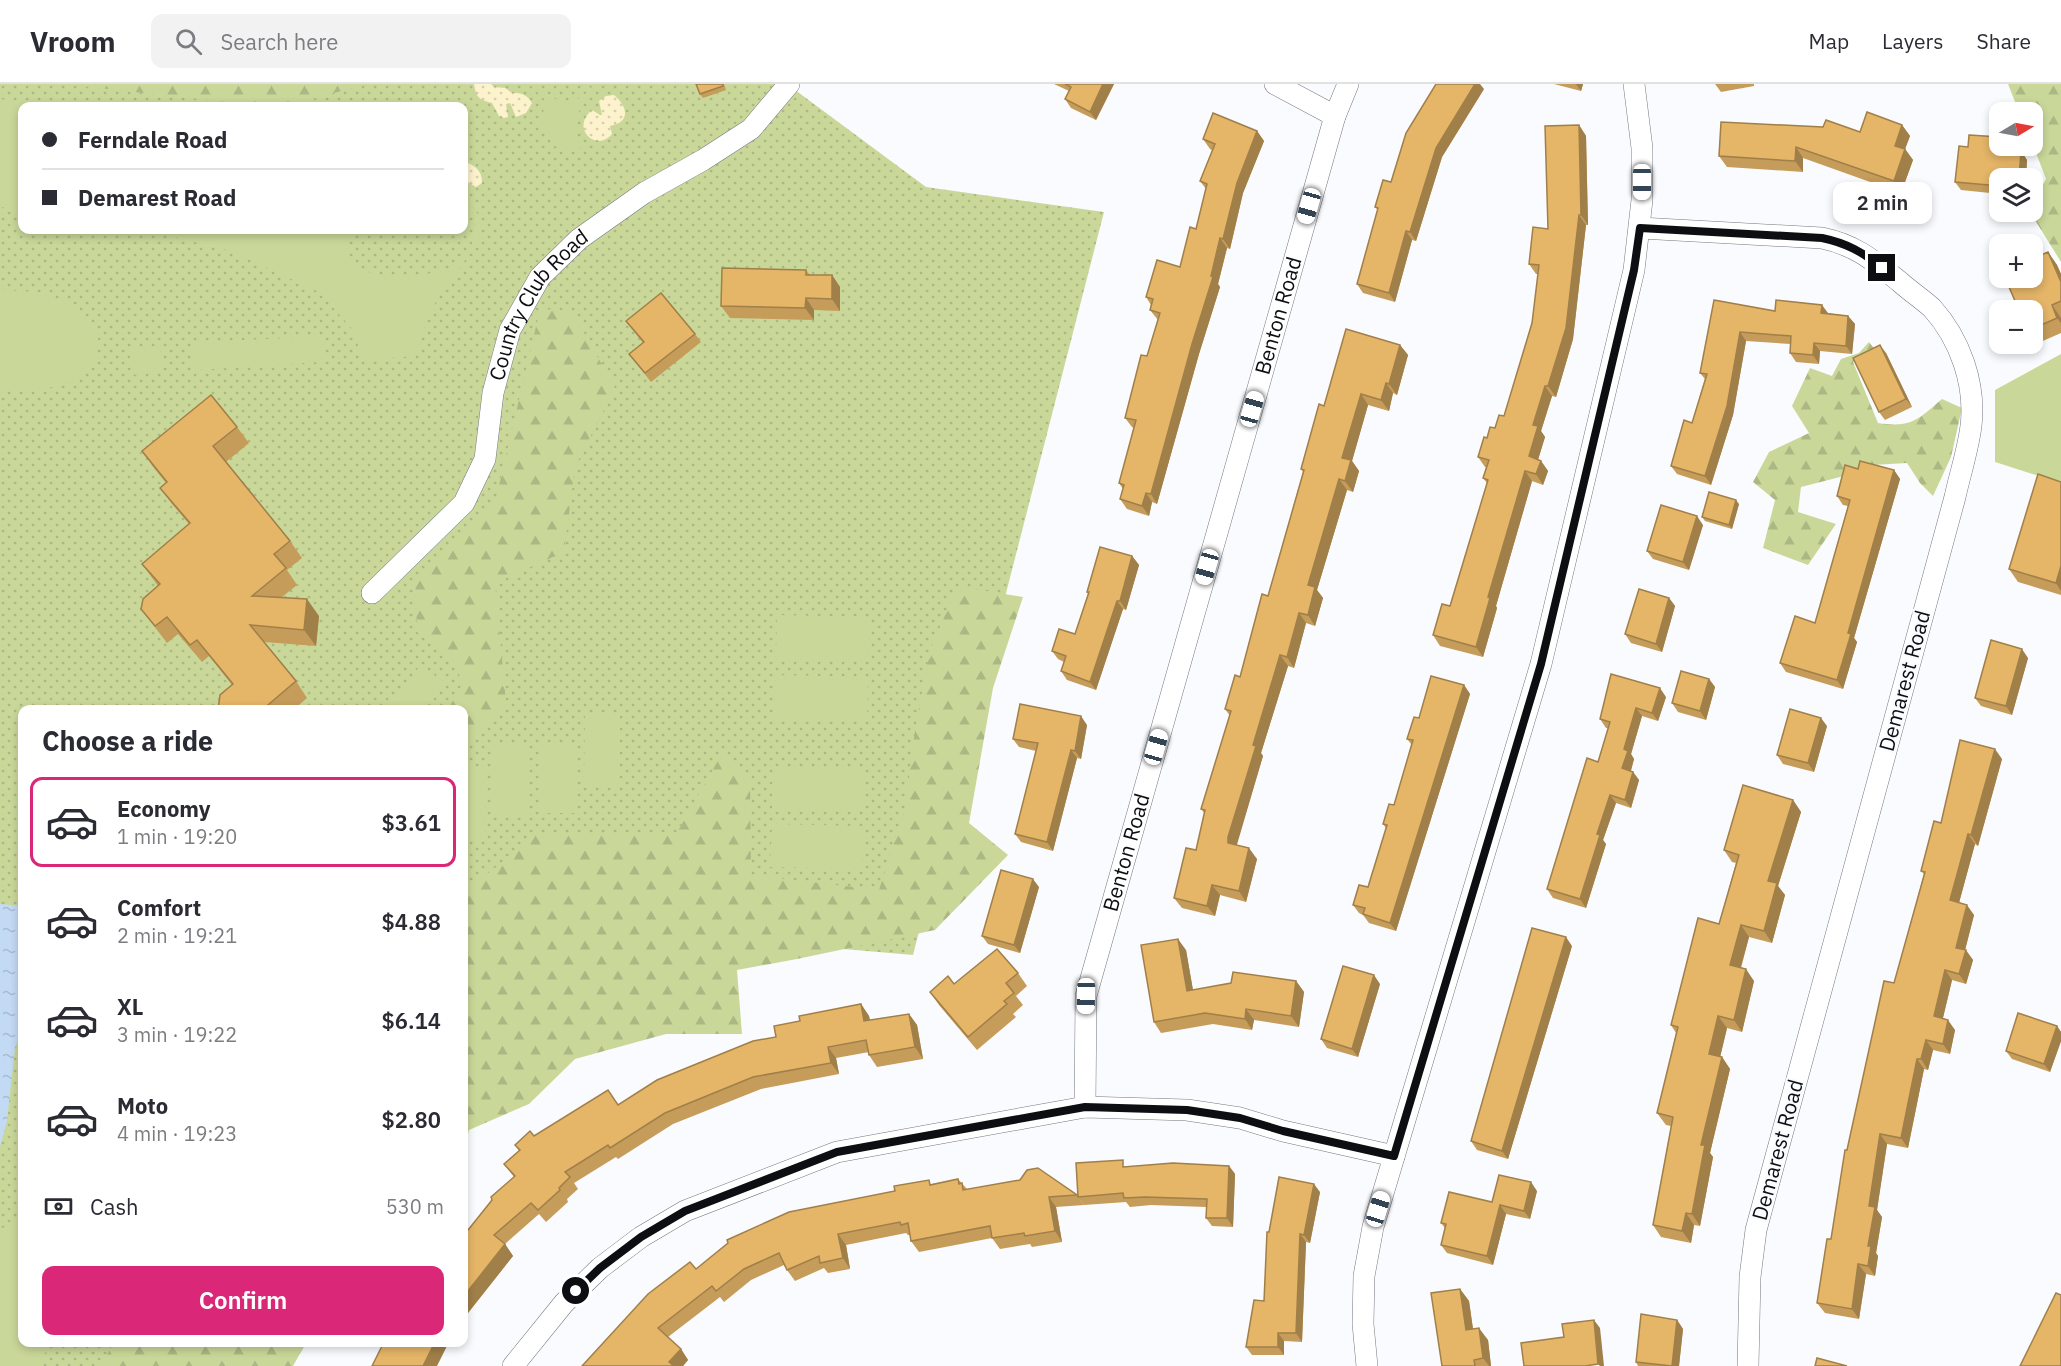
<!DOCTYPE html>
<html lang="en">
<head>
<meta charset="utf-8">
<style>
	:root { --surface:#fff; --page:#f2f2f3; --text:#2b2b33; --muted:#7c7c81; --line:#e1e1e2; --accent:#db2777 }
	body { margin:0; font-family:"IBM Plex Sans",sans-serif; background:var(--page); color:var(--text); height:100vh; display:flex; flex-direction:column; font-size:22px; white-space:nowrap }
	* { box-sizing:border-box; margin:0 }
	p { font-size:20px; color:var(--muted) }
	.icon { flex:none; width:33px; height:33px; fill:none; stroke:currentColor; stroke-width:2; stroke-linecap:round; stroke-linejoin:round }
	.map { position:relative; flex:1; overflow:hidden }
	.sheet { position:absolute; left:18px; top:621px; width:450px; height:642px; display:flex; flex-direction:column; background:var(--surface); border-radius:12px; box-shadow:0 3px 9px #0003 }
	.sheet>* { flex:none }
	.guide { position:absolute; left:18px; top:18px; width:450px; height:132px; border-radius:12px; box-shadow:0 3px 9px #0003; display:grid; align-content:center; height:132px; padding:0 24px; background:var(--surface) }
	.needle { width:39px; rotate:80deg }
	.buttons { position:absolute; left:1989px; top:18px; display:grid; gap:12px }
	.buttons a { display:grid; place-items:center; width:54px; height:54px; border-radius:12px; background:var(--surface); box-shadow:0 3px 9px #0003; font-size:30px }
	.end { position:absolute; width:27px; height:27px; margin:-14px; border:8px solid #0d0e12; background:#fff; box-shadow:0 0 0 3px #fff }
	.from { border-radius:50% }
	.bubble { position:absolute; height:42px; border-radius:12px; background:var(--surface); box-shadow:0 3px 9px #0003; font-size:20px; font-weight:600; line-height:42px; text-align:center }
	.car { position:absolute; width:18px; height:36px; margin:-18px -9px; border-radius:8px; box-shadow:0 0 4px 2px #0007; background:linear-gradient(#fff 24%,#345 0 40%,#fff 0 76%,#345 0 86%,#fff 0) }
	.guide b { display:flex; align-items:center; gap:21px; height:57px; font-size:22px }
	.guide b+b { border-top:2px solid var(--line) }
	.guide i { width:15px; height:15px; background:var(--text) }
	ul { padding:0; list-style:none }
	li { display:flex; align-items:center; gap:18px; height:90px; margin:0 12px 9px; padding:0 12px; border:3px solid transparent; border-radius:12px }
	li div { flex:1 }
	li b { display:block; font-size:22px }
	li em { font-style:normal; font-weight:600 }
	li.on { border-color:var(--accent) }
	li>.icon { width:54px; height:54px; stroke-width:1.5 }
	h2 { padding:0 24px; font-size:27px; line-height:72px }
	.pay { display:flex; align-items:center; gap:15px; height:66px; padding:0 24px; font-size:22px }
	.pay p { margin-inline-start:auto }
	.cta { display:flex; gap:12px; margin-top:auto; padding:12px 24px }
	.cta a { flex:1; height:69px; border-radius:12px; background:var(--accent); color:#fff; font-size:24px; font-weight:600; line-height:69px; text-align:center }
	header { display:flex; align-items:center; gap:36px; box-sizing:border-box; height:84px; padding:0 30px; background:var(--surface); border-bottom:2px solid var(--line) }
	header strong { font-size:28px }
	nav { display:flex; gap:33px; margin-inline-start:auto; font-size:21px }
	.search { width:420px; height:54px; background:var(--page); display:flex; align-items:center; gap:15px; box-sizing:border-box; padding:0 21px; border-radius:12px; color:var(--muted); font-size:22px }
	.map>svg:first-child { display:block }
	.grass { fill:url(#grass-dots); fill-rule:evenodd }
	.forest { fill:url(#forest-firs) }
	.sand { fill:url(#sand-dots) }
	.garden { fill:#c9d899 }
	.water { fill:url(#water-ripples) }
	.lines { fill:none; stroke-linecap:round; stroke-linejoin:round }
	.street-casing { stroke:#737881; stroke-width:22 }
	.street { stroke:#fff; stroke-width:21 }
	.wall { fill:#c59c59 }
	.shaded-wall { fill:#a07f49 }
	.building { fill:#e5b568; stroke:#a07f49; stroke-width:1.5 }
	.route { stroke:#0d0e12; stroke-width:8 }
	.labels { text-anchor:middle; stroke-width:4.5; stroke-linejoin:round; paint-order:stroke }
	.street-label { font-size:21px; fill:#0d0e12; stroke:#fafbfe }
</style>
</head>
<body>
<header>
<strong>Vroom</strong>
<div class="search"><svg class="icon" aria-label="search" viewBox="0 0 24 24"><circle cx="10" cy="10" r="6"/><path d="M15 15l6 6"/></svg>Search here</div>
<nav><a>Map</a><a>Layers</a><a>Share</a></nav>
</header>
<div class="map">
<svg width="2061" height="1282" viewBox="0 0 2061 1282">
	<defs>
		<pattern id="grass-dots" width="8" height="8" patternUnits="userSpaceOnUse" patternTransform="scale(1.5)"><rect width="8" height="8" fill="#c9d899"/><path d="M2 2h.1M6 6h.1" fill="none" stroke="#abb883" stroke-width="1.8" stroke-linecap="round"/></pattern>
		<pattern id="forest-firs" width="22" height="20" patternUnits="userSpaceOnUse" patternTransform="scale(1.5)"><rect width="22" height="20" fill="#c9d899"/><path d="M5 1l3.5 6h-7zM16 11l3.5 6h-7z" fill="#abb883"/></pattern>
		<pattern id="sand-dots" width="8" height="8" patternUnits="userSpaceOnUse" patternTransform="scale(1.5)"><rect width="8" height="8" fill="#fcf2cc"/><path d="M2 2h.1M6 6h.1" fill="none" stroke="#d7ceae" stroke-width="1.8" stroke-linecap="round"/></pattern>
		<pattern id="water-ripples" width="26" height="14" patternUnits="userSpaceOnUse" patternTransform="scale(1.5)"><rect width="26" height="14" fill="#c3daf4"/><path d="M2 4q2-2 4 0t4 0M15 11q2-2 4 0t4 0" fill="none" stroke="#a6bad0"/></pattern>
	</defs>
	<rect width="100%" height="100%" fill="#fafbfe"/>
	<path class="grass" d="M 0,0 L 787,0 L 926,103 L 1104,128 L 913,871 L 464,832 L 464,626 L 22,626 L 22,1258 L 190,1259 L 177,1282 L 0,1282 ZM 22,22 L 464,22 L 464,146 L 22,146 Z"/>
	<g class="forest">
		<polygon points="62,0 366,0 288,22 263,22"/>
		<polygon points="2008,0 2061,0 2061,178 2030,128 2032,128 2033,119 2046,95 2033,61 2032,28 2019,28"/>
		<polygon points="540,225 572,227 615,304 575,383 564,468 495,499 506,619 464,664 464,626 440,625 462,605 457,580 417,548 415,494 495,419"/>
		<path d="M 1869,258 L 1876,267 L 1853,278 L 1878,339 C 1912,344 1917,336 1942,315 L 1962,324 L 1951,373 L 1933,412 L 1920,399 L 1907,379 L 1873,381 L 1844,392 L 1801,403 L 1798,428 L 1836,440 L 1808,481 L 1763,464 L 1775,416 L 1753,398 L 1769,368 L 1809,349 L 1792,322 L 1810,284 L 1832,292 L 1841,275 L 1859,269 Z"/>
		<polygon points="957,502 1023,513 993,604 969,739 1008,771 935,846 797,875 737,886 742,950 666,950 575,975 529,1020 469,1046 464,1068 464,808 538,750 677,748 723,668 750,695 751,791 879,806 905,724 915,647 929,569"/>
		<polygon points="114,1258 306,1258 306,1259 293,1282 101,1282"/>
	</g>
	<g class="sand">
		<path d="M 474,0 L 491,0 L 494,3 L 505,4 L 512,9 C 521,9 527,10 532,19 L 526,29 L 516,33 L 510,19 L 506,20 L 508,33 L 504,34 L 499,32 L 492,19 C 479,16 476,13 474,0 Z"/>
		<path d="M 614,11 C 628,23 631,38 610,42 L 612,50 C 596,69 570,44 592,26 L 600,31 L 602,31 L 599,17 L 606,12 Z"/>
		<path d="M 464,77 C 475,82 482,86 482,99 L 476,103 L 464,96 Z"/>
	</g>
	<g class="garden">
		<path d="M 529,0 L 538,0 C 559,23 575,25 594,0 L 602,0 C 583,21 564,35 583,63 L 569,66 L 554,62 L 541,43 L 545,16 Z"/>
		<polygon points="0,15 66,22 22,22 22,126 0,123"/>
		<path d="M 464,115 C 473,123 483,132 481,146 C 479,164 447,197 437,216 C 426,234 421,253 416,272 L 362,276 L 354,247 L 319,208 L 231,167 L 146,146 L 349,146 C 333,198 400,195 431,189 C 439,188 447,187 453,183 C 465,175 476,157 476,143 C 477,131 463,126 464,115 Z"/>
		<polygon points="0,206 39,208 79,224 98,254 97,275 82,294 53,303 0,308"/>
		<polygon points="318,253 322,255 324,273 321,278 198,286 192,283 190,265 195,258"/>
		<path d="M 156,262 L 160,264 L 163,284 L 161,287 L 135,291 C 130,284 128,271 132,264 Z"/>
		<polygon points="2061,270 2061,399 1995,378 1995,306"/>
		<polygon points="777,531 869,533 868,576 776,574"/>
		<polygon points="420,581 444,598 425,625 389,625"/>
		<polygon points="776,591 868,593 867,636 775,634"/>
		<polygon points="585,630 620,631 619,702 584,701"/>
		<polygon points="541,658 576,659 575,729 539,729"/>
		<polygon points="493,659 528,659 527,730 492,730"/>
		<polygon points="773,682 865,684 864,727 772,725"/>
		<polygon points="464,686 485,686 484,757 464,757"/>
		<polygon points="772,740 863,742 862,785 770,783"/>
		<polygon points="22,1135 22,1258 52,1259 36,1282 0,1282 0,1145"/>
	</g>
	<polygon class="water" points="0,820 22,822 22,944 15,964 7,1037 0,1062"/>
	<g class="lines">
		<defs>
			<g id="street">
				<polyline points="1275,0 1335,32"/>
				<path d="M 1640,144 L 1822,154 C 1856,161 1874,177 1900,198 C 1910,207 1922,215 1932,224 C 1960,255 1976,300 1971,342 C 1968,366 1960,390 1955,413 L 1756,1146 L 1750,1193 L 1748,1282"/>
				<path id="s1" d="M 372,509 L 464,419 L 485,375 L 493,309 L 510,246 L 540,193 L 579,155 L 644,109 L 703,76 L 751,45 L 789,0"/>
				<path id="s2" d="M 1085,1023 L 1086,912 L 1335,32 L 1348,0"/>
				<polyline points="513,1282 564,1219 600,1184 641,1153 685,1127 837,1068 1085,1023 1187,1026 1240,1034 1283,1047 1394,1072"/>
				<polyline points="1367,1282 1363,1240 1364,1192 1373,1143 1541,580 1634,186 1642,116 1642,64 1634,0"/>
			</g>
		</defs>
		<use href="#street" class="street-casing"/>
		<use href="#street" class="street"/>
	</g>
	<g class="wall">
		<polygon points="696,0 724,0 726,6 703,14 700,10"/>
		<polygon points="1054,0 1114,0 1096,36 1071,24 1065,15 1069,7"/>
		<polygon points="1554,0 1583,0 1581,7"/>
		<polygon points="1715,0 1754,0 1754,2 1721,8"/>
		<polygon points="1484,5 1442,73 1416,157 1412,156 1395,218 1363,209 1357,200 1378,126 1375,123 1391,98"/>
		<polygon points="1579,41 1586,52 1588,141 1586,141 1573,255 1556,313 1552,312 1541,347 1545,353 1538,376 1541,377 1548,387 1543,401 1532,397 1496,522 1497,524 1483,573 1440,562 1433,551 1450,522 1487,399 1483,394 1486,383 1485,383 1478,373 1495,344 1504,332 1532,239 1538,190 1536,190 1529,180 1548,145"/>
		<polygon points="1902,41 1910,52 1905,65 1913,76 1901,109 1803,74 1803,88 1727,83 1719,72"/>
		<polygon points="1257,47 1264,57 1243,109 1230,165 1227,164 1218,200 1220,203 1199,270 1157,420 1152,418 1149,432 1127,425 1120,415 1123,405 1119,399 1134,344 1132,343 1125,334 1147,272 1158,236 1150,226 1151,221 1146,213 1180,183 1196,145 1206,105 1200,97 1212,66 1210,65 1203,55"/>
		<polygon points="2007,62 2007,66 2021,67 2027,76 2026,94 2000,94 2000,110 1961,106 1955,98 1968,63 2000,62"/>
		<polygon points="2032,165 2038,172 2048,168 2057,181 2061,190 2061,249 2036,260 2032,254"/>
		<polygon points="806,186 810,191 832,191 840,203 840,227 814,226 814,236 730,234 721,222"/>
		<polygon points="1714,216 1775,227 1828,229 1848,232 1855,240 1852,270 1820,267 1819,280 1796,278 1790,269 1791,260 1746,257 1733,331 1711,401 1677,390 1671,382 1692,339 1705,295 1700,289"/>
		<polygon points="626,237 695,250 701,258 651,298 629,270 643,259"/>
		<polygon points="1400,261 1408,271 1397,311 1393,309 1389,327 1368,321 1352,377 1359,387 1353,408 1347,406 1317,506 1323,514 1315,542 1306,539 1294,584 1288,582 1261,669 1263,672 1236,761 1257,775 1246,818 1220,811 1215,832 1182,824 1174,814 1196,766 1205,730 1201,725 1230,632 1225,625 1240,593 1268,512 1303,388 1301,385 1324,322"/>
		<polygon points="1886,269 1912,323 1885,336 1879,328"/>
		<polygon points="237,343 249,359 226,378 290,457 302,474 287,486 297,501 282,513 319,532 316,562 264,558 296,597 307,614 293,626 218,626 232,601 209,572 202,578 178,550 167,559 141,525 158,502 142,480 189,440 172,420 160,404 166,399 154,384 142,367"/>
		<polygon points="1858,385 1894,386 1900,395 1854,554 1857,558 1843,605 1786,588 1780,579 1815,539 1848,422 1843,421 1837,412"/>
		<polygon points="2061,398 2061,511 2018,498 2009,485"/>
		<polygon points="1739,420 1732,445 1705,437 1702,433"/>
		<polygon points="1703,441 1689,486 1653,475 1647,467"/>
		<polygon points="1132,472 1139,481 1126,526 1123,525 1096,606 1067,596 1061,587 1064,578 1058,575 1052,567 1075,550 1088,510 1087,508"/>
		<polygon points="1669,514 1675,522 1662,568 1631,559 1625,550"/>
		<polygon points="2028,574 2012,631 1981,622 1975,614"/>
		<polygon points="1709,595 1715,603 1706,636 1678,628 1672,619"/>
		<polygon points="1464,601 1470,610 1396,847 1369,839 1363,831 1359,829 1353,821 1368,803 1386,744 1383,740 1394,721 1412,661 1407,655 1419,634"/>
		<polygon points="1666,613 1658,637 1642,632 1631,670 1634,675 1631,687 1633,688 1639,696 1631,724 1616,719 1603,756 1606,760 1586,824 1553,814 1547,805 1598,678 1608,644 1606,644 1600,635"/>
		<polygon points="1087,641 1081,675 1077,674 1053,767 1021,758 1015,750 1036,667 1019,663 1013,655"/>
		<polygon points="1827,642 1814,688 1783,680 1777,671"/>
		<polygon points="2002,675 1978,762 1975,760 1959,819 1974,831 1965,866 1973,876 1966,900 1952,896 1943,934 1955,946 1950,970 1933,966 1928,986 1924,985 1908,1064 1887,1060 1877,1126 1882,1133 1876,1169 1878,1172 1875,1192 1866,1190 1859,1235 1825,1229 1817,1219 1831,1155 1894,899 1924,790 1921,787 1941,739"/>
		<polygon points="1793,716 1801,728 1778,802 1785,811 1772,859 1749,853 1741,884 1754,897 1742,948 1727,944 1720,973 1722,973 1730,985 1710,1069 1713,1073 1700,1142 1694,1141 1691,1159 1661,1153 1653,1141 1671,1042 1666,1041 1657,1029 1676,949 1671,941 1719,840 1736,779 1732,778 1724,766"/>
		<polygon points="1039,803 1020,869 988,860 982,852"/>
		<polygon points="1572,862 1508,1075 1477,1066 1471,1057"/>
		<polygon points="1186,866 1193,906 1296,897 1304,908 1299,943 1254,936 1252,946 1213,940 1161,949 1154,938"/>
		<polygon points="1018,889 1027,902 1016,912 1023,921 1013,930 1016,933 977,966 939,921 930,908 954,900"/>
		<polygon points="1380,900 1358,973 1327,964 1321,955"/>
		<polygon points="861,920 869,932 870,936 909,930 917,941 923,975 877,983 869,971 869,968 836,974 839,990 761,1005 673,1040 618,1075 616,1073 574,1099 578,1105 567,1115 568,1118 546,1138 539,1130 505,1160 513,1172 464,1234 464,1151 514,1093 504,1080 519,1067 515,1061 534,1052 618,1021 776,953 800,937"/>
		<polygon points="2057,942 2061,948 2061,957 2050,988 2012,975 2006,967"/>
		<polygon points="1229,1082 1235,1090 1233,1143 1212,1142 1206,1134 1206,1123 1151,1121 1130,1123 1126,1118 1084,1121 1078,1113 1128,1083"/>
		<polygon points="958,1095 967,1105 1077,1111 1084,1121 1056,1123 1062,1158 1032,1163 1030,1160 1000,1165 992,1154 919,1168 911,1157 910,1151 908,1151 906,1149 846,1161 850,1185 828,1189 824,1184 795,1197 787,1186 784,1181 751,1196 724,1218 720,1213 668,1253 681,1265 688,1276 683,1282 582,1282 696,1185 932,1100"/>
		<polygon points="1537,1107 1530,1135 1506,1130 1493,1181 1447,1169 1441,1161 1445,1144 1441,1139 1492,1118"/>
		<polygon points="1320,1108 1310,1159 1306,1158 1302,1258 1284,1257 1284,1271 1252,1271 1246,1263 1264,1217 1269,1148"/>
		<polygon points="1460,1205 1469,1217 1473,1245 1488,1256 1491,1282 1442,1282"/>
		<polygon points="1677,1236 1683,1245 1679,1282 1638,1282 1636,1278"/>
	</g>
	<g class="shaded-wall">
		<polygon points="1103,0 1114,0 1096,36 1090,28"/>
		<polygon points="1475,0 1480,0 1484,5 1442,73 1416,157 1410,148 1436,64"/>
		<polygon points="1576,0 1583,0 1581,7"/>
		<polygon points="1579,41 1586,52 1588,141 1581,131"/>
		<polygon points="1902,41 1910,52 1905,65 1913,76 1901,109 1894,97 1895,62"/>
		<polygon points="1257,47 1264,57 1243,109 1230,165 1223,155 1237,99"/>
		<polygon points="2000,62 2007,62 2006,74 2000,65"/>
		<polygon points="1796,63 1803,74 1803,88 1795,77"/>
		<polygon points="2021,67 2027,76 2026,94 2019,94"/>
		<polygon points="1579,131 1586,141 1573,255 1556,313 1548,302"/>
		<polygon points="1406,147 1412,156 1395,218 1389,209"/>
		<polygon points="1220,154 1227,164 1218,200 1220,203 1199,270 1157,420 1151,410 1211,192"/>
		<polygon points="2048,168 2057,181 2061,190 2061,198"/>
		<polygon points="832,191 840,203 840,227 832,215"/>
		<polygon points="806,214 814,226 814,236 805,224"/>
		<polygon points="1822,221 1828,229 1827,238 1821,229"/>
		<polygon points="2052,221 2061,234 2061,239 2057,234"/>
		<polygon points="1848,232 1855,240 1852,270 1846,262"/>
		<polygon points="1740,248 1746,257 1733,331 1711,401 1705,392"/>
		<polygon points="1814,259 1820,267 1819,280 1813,271"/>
		<polygon points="1400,261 1408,271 1397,311 1389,300"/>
		<polygon points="1880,261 1886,269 1912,323 1906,315"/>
		<polygon points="1386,299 1393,309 1389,327 1381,316"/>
		<polygon points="1545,302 1552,312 1541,347 1545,353 1536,382 1529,372 1533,341"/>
		<polygon points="1361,310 1368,321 1352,377 1359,387 1353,408 1345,397 1342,374"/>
		<polygon points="1541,377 1548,387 1543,401 1536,390"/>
		<polygon points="1894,386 1900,395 1854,554 1857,558 1843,605 1837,596 1848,549"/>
		<polygon points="1525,387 1532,397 1496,522 1497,524 1483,573 1476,563 1488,513"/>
		<polygon points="1339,395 1347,406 1317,506 1323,514 1315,542 1308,531 1308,501"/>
		<polygon points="1146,409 1152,418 1149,432 1142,422"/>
		<polygon points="1736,416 1739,420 1732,445 1729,441"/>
		<polygon points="1697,432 1703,441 1689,486 1683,478"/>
		<polygon points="1132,472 1139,481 1126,526 1120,517"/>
		<polygon points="2061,482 2061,507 2056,499"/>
		<polygon points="1669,514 1675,522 1662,568 1656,560"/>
		<polygon points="307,515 319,532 316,562 304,546"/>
		<polygon points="1117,517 1123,525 1096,606 1090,598"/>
		<polygon points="1299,529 1306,539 1294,584 1287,573"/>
		<polygon points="2022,565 2028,574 2012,631 2006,622"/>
		<polygon points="1280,571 1288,582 1261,669 1263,672 1236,764 1228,759 1228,753 1253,661"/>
		<polygon points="1709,595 1715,603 1706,636 1700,627"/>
		<polygon points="1464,601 1470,610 1396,847 1390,839"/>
		<polygon points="1660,604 1666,613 1658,637 1652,629"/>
		<polygon points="1636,624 1642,632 1631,670 1634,675 1629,693 1622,684 1624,665"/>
		<polygon points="1081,632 1087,641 1081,675 1075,667"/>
		<polygon points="1821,634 1827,642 1814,688 1808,679"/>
		<polygon points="1995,665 2002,675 1978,762 1971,751"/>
		<polygon points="1071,666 1077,674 1053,767 1047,758"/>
		<polygon points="1633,688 1639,696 1631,724 1625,716"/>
		<polygon points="1610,711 1616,719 1603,756 1606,760 1586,824 1580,815 1597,750"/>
		<polygon points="1793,716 1801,728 1778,802 1785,811 1772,859 1764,847 1768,797"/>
		<polygon points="1968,750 1975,760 1957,826 1950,816"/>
		<polygon points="1249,764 1257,775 1246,818 1239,807"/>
		<polygon points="1033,795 1039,803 1020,869 1014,861"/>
		<polygon points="1212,801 1220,811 1215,832 1207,822"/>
		<polygon points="1967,821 1974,831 1963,874 1956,864"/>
		<polygon points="1741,841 1749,853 1738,893 1730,881"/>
		<polygon points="1566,853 1572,862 1508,1075 1502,1067"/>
		<polygon points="1178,855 1186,866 1195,918 1187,907"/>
		<polygon points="1966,866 1973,876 1966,900 1959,890"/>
		<polygon points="1746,885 1754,897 1742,948 1734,936"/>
		<polygon points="1945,886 1952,896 1941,942 1934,932"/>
		<polygon points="1374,891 1380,900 1358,973 1352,965"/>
		<polygon points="1296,897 1304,908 1299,943 1291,932"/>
		<polygon points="861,920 869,932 872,949 864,937"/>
		<polygon points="1246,925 1254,936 1252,946 1245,935"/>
		<polygon points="909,930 917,941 923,975 915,963"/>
		<polygon points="1718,932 1727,944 1718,982 1709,970"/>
		<polygon points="1948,936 1955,946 1950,970 1943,960"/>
		<polygon points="2057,942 2061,948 2061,957 2050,988 2044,980"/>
		<polygon points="1926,956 1933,966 1928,986 1921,975"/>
		<polygon points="828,963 836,974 839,990 831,979"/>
		<polygon points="1722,973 1730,985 1710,1069 1713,1073 1700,1142 1692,1130 1701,1061"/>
		<polygon points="1917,975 1924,985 1908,1064 1901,1054"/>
		<polygon points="1880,1050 1887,1060 1877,1126 1882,1133 1876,1169 1878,1172 1875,1192 1868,1182 1869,1122"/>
		<polygon points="1229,1082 1235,1090 1233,1143 1227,1134"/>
		<polygon points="1531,1098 1537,1107 1530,1135 1524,1127"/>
		<polygon points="1314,1100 1320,1108 1310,1159 1304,1151"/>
		<polygon points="1049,1113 1056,1123 1062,1158 1055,1147"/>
		<polygon points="1500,1121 1506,1130 1493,1181 1487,1172"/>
		<polygon points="1686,1129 1694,1141 1691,1159 1682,1147"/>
		<polygon points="838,1150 846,1161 850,1185 843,1174"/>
		<polygon points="1300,1150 1306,1158 1302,1258 1296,1249"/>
		<polygon points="505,1160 513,1172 464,1234 464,1212"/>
		<polygon points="1858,1180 1866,1190 1859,1235 1852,1225"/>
		<polygon points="1460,1205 1469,1217 1475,1259 1466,1246"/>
		<polygon points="1594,1236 1600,1244 1604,1282 1600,1282 1598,1280"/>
		<polygon points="1677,1236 1683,1245 1679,1282 1672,1282"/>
		<polygon points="1479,1244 1488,1256 1491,1282 1489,1282 1483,1274"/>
		<polygon points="1278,1249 1284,1257 1284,1271 1278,1263"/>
		<polygon points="435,1258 449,1258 437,1282 423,1282"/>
		<polygon points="681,1265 688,1276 683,1282 672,1282 669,1278"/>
	</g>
	<g class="building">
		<polygon points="696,0 723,0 723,2 700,10"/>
		<polygon points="1065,0 1103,0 1090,28 1065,15 1071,3"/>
		<polygon points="1436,0 1475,0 1436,64 1410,148 1406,147 1389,209 1357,200 1378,124 1375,123 1383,96 1391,98 1406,49"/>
		<polygon points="1867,28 1902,41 1895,62 1905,65 1894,97 1796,63 1795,77 1719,72 1721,38 1823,43 1826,36 1860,48"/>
		<polygon points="1213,29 1257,47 1237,99 1223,155 1220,154 1211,192 1213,193 1192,260 1151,410 1146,409 1142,422 1120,415 1124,401 1119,399 1136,336 1125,334 1141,271 1147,272 1160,229 1150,226 1153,215 1146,213 1157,176 1180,183 1190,143 1196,145 1207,100 1200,97 1215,60 1203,55"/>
		<polygon points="1579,41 1581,131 1579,131 1566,244 1548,302 1545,302 1533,341 1538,342 1529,372 1541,377 1536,390 1525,387 1488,513 1490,514 1476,563 1433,551 1442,520 1450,522 1488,396 1483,394 1489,376 1478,373 1484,353 1487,354 1490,343 1495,344 1499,331 1504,332 1532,239 1539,181 1529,180 1533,143 1548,145 1545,42"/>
		<polygon points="1969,51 2000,53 2000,65 2021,67 2019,94 2000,94 2000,102 1955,98 1959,62 1968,63"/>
		<polygon points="2032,166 2036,173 2048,168 2061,198 2061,217 2052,221 2057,234 2032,245 2032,226 2019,226 2009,203 2013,201 2010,194 2032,194"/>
		<polygon points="722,184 806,186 806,191 832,191 832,215 806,214 805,224 721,222"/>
		<polygon points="661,209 695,250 645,289 629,270 644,258 626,237"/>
		<polygon points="1714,216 1775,227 1776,216 1822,221 1821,229 1848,232 1846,262 1814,259 1813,271 1790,269 1791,252 1740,248 1727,322 1705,392 1671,382 1684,336 1692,339 1707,290 1700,289"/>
		<polygon points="1346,245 1400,261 1389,300 1386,299 1381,316 1361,310 1342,374 1351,376 1345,397 1339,395 1308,501 1315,503 1308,531 1299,529 1287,573 1280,571 1253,661 1256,662 1228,753 1228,759 1249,764 1239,807 1212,801 1207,822 1174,814 1186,764 1196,766 1205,726 1201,725 1231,627 1225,625 1235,591 1240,593 1262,510 1268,512 1304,386 1301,385 1319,320 1324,322"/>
		<polygon points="1880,261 1906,315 1879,328 1853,274"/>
		<polygon points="211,311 237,343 213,362 290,457 274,470 286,484 252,512 307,515 304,546 250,541 296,597 262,626 218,626 220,611 233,600 197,556 190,561 167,533 155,542 141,525 143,515 160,500 142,480 190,439 160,404 167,398 142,367"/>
		<polygon points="1860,377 1894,386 1848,549 1851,550 1837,596 1780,579 1795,532 1815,539 1850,416 1837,412 1845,381 1858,385"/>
		<polygon points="2038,390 2061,398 2061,482 2056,499 2009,485"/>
		<polygon points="1709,408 1736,416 1729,441 1702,433"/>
		<polygon points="1661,421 1697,432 1683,478 1647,467"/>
		<polygon points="1100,463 1132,472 1120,517 1117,517 1090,598 1061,587 1066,572 1052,567 1059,545 1075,550 1089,508 1087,508"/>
		<polygon points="1639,505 1669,514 1656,560 1625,550"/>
		<polygon points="1991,556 2022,565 2006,622 1975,614"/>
		<polygon points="1681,587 1709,595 1700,627 1672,619"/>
		<polygon points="1611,590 1660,604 1652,629 1636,624 1624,665 1628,667 1622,684 1633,688 1625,716 1610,711 1597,750 1600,751 1580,815 1547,805 1587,674 1598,678 1610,638 1600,635"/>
		<polygon points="1431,592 1464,601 1390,839 1363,830 1365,824 1353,821 1359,801 1368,803 1387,741 1383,740 1389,720 1394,721 1413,656 1407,655 1414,633 1419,634"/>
		<polygon points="1020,620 1081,632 1075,667 1071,666 1047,758 1015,750 1038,659 1013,655"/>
		<polygon points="1790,625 1821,634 1808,679 1777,671"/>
		<polygon points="1960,656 1995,665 1971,751 1968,750 1950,816 1967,821 1956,864 1966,866 1959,890 1945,886 1934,932 1948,936 1943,960 1926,956 1921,975 1917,975 1901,1054 1880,1050 1869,1122 1875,1123 1868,1162 1871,1162 1868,1182 1858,1180 1852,1225 1817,1219 1827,1155 1831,1155 1845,1066 1847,1066 1884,897 1894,899 1925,788 1921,787 1934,737 1941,739"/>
		<polygon points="1743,701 1793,716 1768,797 1777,799 1764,847 1741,841 1730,881 1746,885 1734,936 1718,932 1709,970 1722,973 1701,1061 1705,1061 1692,1130 1686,1129 1682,1147 1653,1141 1673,1033 1657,1029 1678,943 1671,941 1698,834 1719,840 1739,771 1724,766"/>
		<polygon points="1001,786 1033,795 1014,861 982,852"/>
		<polygon points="1532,844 1566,853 1502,1067 1471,1057"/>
		<polygon points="1178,855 1187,907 1231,899 1233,888 1296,897 1291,932 1246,925 1245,935 1205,929 1154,938 1141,861"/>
		<polygon points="997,865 1018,889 1006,899 1014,909 1004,917 1007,920 968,953 930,908 948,892 954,900"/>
		<polygon points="1343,882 1374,891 1352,965 1321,955"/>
		<polygon points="861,920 864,937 909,930 915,963 869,971 866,956 828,963 831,979 753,993 665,1029 610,1064 608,1061 565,1088 570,1093 559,1104 560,1106 538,1126 531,1119 494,1151 505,1160 464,1212 464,1151 492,1116 491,1113 515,1092 504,1080 520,1066 515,1061 530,1047 534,1052 608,1006 618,1021 657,996 753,957 776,953 774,942 800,937 799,932"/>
		<polygon points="2018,929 2057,942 2044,980 2006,967"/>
		<polygon points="1123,1076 1123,1083 1173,1079 1229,1082 1227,1134 1206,1134 1207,1115 1145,1113 1124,1114 1123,1109 1078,1113 1076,1079"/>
		<polygon points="1038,1084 1077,1111 1049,1113 1055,1147 1025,1152 1024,1149 992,1154 990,1142 911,1157 908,1139 901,1141 900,1138 838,1150 843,1174 820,1179 819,1172 787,1186 779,1169 744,1185 716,1207 712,1202 658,1244 681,1265 669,1278 674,1282 582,1282 648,1210 690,1178 696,1185 728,1159 727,1156 789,1128 895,1107 894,1102 929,1096 930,1101 958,1095 959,1100 962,1099 963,1106 1020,1096 1027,1086"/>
		<polygon points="1499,1091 1531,1098 1524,1127 1500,1121 1487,1172 1441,1161 1446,1140 1441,1139 1449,1108 1492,1118"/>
		<polygon points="1279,1093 1314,1100 1304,1151 1300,1150 1296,1249 1278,1249 1278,1263 1246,1263 1254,1216 1264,1217 1267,1148 1269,1148"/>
		<polygon points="1460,1205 1466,1246 1479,1244 1483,1274 1474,1276 1475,1282 1442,1282 1431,1209"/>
		<polygon points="2056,1209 2061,1211 2061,1282 2020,1282"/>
		<polygon points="1641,1230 1677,1236 1672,1282 1636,1278"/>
		<polygon points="1594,1236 1598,1280 1585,1282 1524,1282 1521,1259 1564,1253 1562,1240"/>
		<polygon points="384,1258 435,1258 423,1282 372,1282"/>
		<polygon points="1817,1274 1847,1282 1815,1282"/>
	</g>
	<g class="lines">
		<path class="route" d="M 576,1207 L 600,1184 L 641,1153 L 685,1127 L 837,1068 L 1085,1023 L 1187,1026 L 1240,1034 L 1283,1047 L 1394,1072 L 1541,580 L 1634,186 L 1640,144 L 1822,154 C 1846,159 1863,168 1882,184"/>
	</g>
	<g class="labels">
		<g class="street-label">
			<text dy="7" stroke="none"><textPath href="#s1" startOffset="345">Country Club Road</textPath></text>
			<text dy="7" stroke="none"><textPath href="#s2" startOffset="818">Benton Road</textPath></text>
			<text transform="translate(1905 597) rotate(-75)" y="7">Demarest Road</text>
			<text dy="7" stroke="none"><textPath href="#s2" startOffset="260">Benton Road</textPath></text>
			<text transform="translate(1778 1066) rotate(-75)" y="7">Demarest Road</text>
		</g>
	</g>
</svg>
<div class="buttons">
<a><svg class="needle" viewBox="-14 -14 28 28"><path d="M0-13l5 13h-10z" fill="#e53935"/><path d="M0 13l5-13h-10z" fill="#7c7c81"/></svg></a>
<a><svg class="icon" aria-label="layers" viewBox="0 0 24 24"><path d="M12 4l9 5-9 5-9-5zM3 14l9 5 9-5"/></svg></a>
<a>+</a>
<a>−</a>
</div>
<i class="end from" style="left:576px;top:1207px"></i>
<i class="end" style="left:1882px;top:184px"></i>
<div class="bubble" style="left:1833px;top:98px;width:99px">2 min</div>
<i class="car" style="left:1642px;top:98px;rotate:180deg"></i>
<i class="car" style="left:1309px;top:122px;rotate:196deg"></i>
<i class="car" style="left:1252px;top:325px;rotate:16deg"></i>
<i class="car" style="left:1207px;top:483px;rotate:196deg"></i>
<i class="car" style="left:1156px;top:663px;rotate:16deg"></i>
<i class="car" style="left:1086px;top:912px;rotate:181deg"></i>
<i class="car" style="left:1378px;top:1125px;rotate:17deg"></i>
<div class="guide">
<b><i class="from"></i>Ferndale Road</b>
<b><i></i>Demarest Road</b>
</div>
<section class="sheet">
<h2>Choose a ride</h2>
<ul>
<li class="on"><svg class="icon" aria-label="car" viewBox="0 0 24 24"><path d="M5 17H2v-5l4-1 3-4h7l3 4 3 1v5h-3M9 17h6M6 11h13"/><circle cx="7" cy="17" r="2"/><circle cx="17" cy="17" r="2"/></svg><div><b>Economy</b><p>1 min · 19:20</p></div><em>$3.61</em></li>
<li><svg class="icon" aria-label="car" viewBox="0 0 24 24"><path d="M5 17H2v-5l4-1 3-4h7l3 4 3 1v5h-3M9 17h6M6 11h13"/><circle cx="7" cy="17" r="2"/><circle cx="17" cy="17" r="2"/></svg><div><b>Comfort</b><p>2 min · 19:21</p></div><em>$4.88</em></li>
<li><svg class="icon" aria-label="car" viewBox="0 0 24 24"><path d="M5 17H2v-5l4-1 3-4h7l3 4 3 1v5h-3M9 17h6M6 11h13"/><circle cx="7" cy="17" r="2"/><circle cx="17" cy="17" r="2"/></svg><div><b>XL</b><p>3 min · 19:22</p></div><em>$6.14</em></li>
<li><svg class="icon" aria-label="car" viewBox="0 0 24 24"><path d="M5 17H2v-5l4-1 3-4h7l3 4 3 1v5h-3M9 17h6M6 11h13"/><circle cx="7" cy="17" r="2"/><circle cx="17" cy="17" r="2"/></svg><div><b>Moto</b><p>4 min · 19:23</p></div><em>$2.80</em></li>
</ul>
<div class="pay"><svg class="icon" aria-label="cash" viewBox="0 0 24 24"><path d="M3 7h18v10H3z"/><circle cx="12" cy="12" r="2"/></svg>Cash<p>530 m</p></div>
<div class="cta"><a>Confirm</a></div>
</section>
</div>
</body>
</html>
